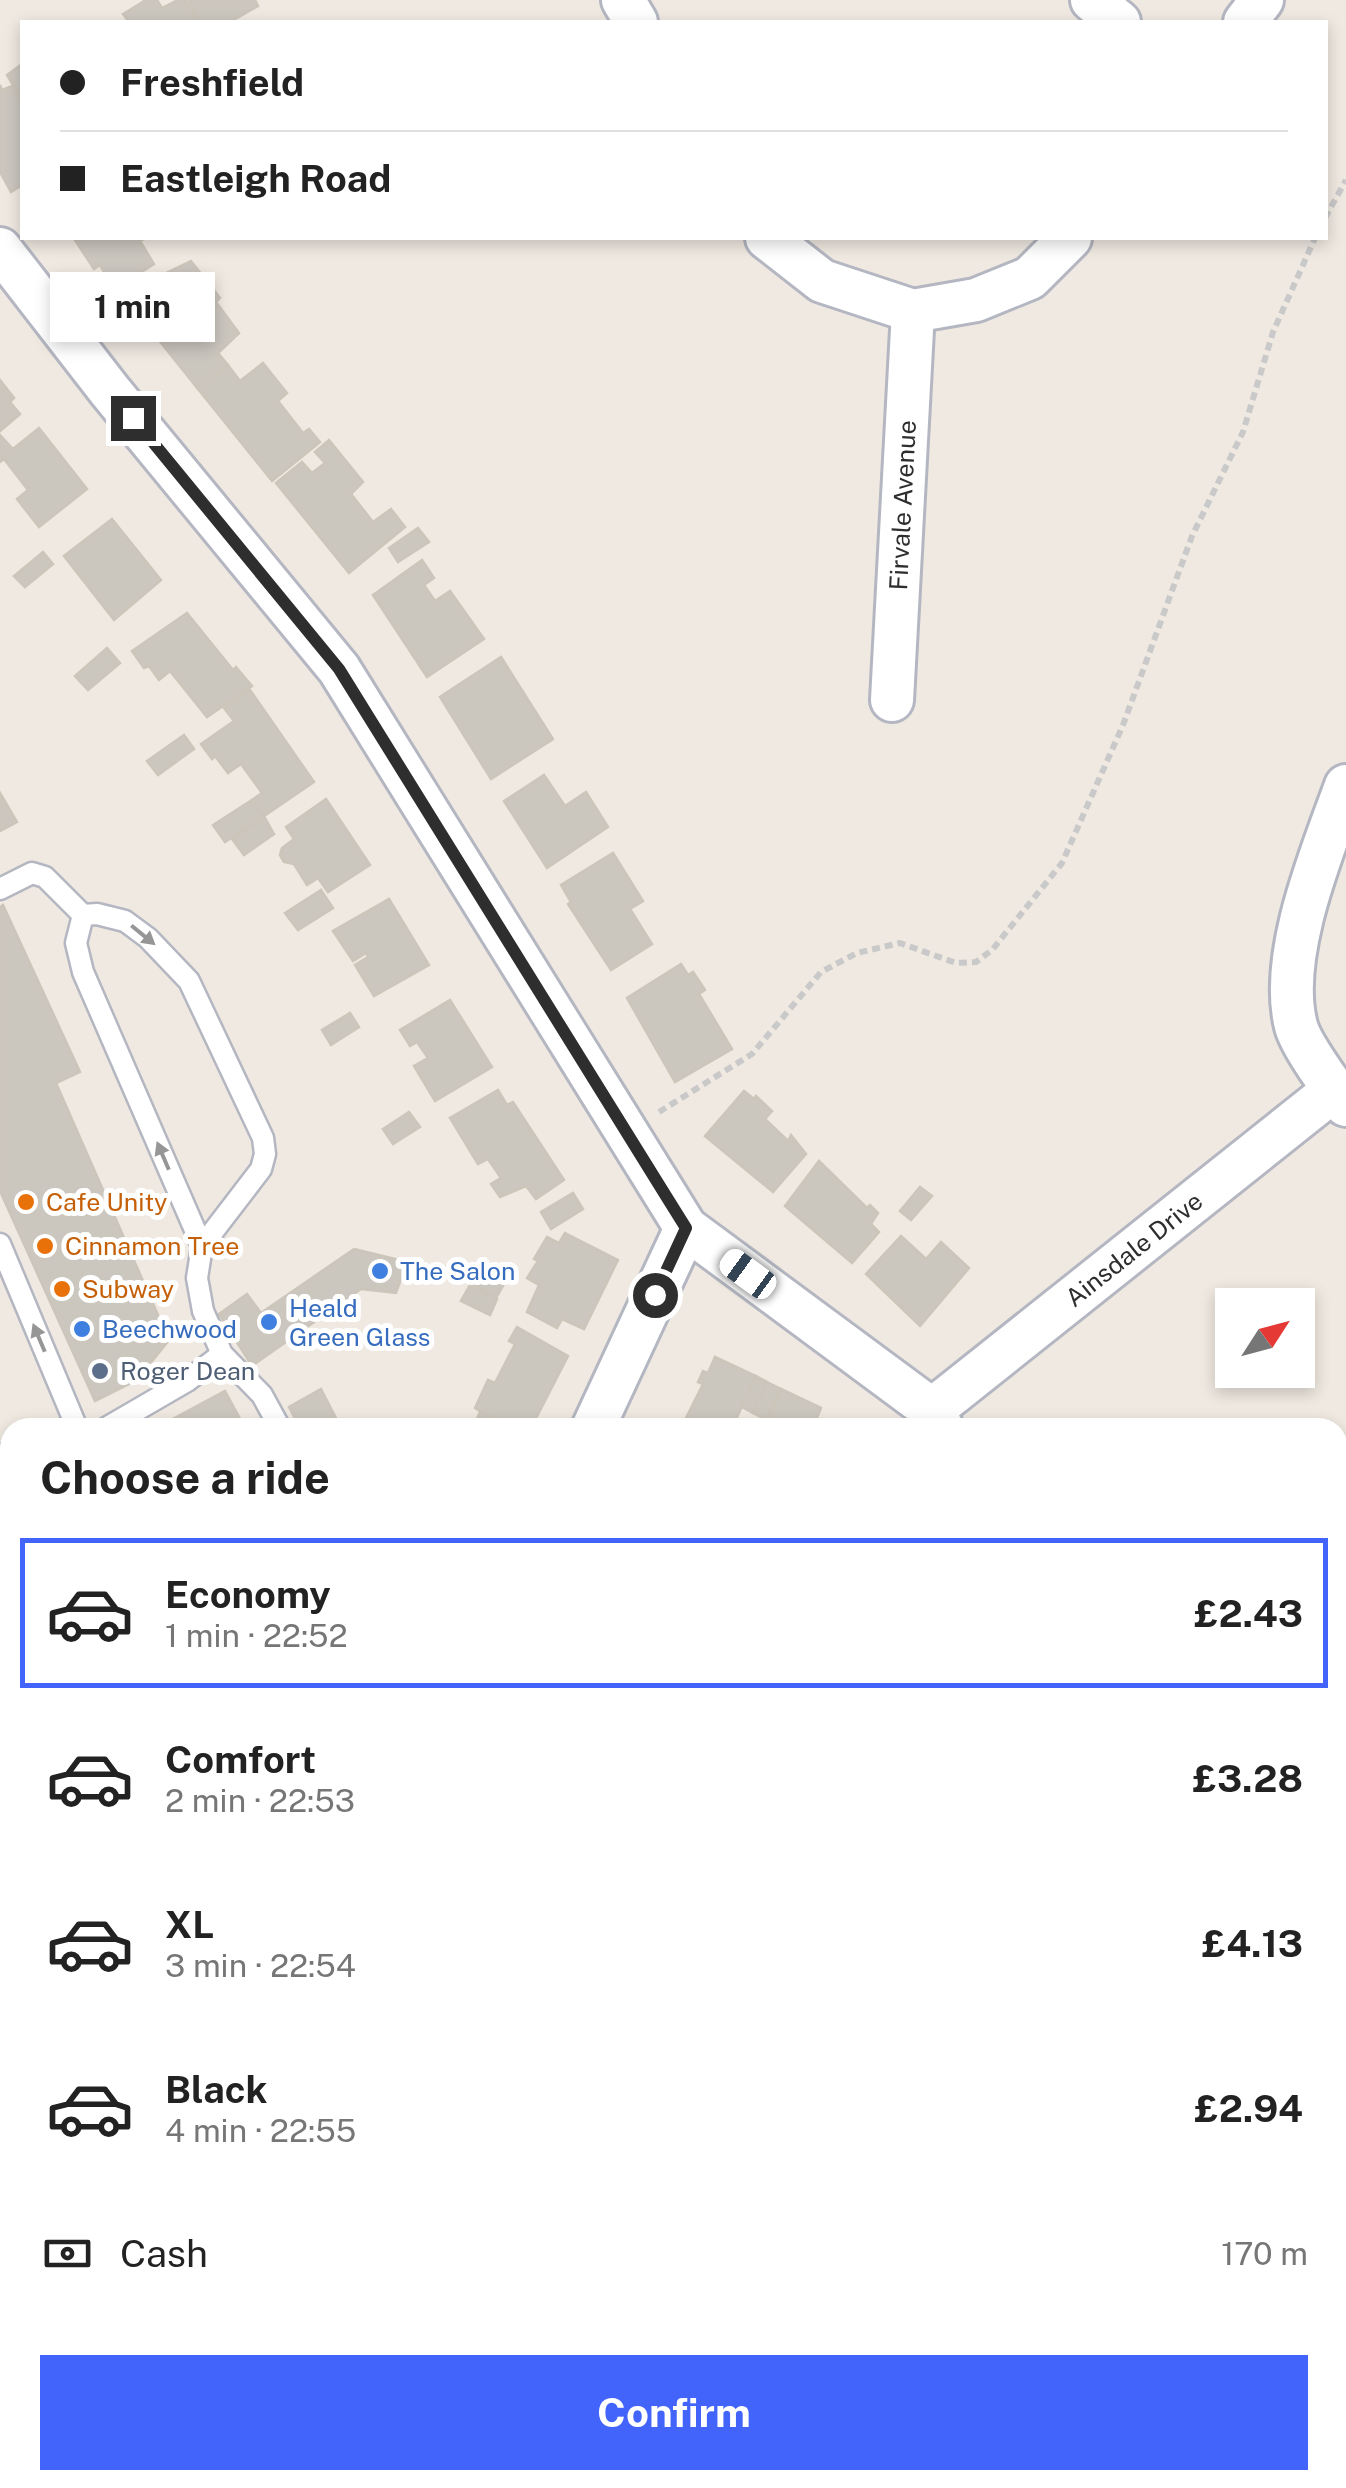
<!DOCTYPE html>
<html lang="en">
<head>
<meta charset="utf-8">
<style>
	:root { --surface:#fff; --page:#f6f6f6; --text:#222; --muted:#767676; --line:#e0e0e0; --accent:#4264fb }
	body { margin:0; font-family:"Public Sans",sans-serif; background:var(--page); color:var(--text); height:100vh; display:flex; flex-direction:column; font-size:38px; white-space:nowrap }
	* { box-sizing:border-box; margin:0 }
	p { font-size:32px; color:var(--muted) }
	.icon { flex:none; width:55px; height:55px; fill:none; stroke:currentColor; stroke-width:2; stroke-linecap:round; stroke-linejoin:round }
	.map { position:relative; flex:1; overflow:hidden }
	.sheet { position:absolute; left:0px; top:1418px; width:1348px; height:1072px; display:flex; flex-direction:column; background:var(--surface); border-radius:30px 30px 0 0; box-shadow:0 5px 15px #0003 }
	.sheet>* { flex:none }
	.hud { position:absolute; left:20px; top:20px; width:1308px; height:220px; border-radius:0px; box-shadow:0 5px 15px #0003; display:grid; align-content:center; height:220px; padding:0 40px; background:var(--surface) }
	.needle { width:65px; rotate:54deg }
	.buttons { position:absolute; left:1215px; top:1288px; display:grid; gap:20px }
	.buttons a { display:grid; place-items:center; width:100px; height:100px; border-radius:0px; background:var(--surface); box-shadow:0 5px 15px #0003; font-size:50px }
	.end { position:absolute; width:45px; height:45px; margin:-22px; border:12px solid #2e2e2e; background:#fff; box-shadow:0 0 0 5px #fff }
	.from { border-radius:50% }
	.bubble { position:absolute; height:70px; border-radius:0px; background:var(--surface); box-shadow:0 5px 15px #0003; font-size:32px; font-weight:700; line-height:70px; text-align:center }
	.car { position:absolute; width:30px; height:60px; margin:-30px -15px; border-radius:12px; box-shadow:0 0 8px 2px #0007; background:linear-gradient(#fff 24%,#345 0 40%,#fff 0 76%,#345 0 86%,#fff 0) }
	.hud b { display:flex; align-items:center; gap:35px; height:95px; font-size:38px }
	.hud b+b { border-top:2px solid var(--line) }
	.hud i { width:25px; height:25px; background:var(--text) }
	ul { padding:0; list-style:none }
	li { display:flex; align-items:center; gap:30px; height:150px; margin:0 20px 15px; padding:0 20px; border:5px solid transparent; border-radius:0px }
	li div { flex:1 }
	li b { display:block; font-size:38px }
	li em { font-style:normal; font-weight:700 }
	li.selected { border-color:var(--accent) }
	li>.icon { width:90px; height:90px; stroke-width:1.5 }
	h2 { padding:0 40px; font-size:45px; line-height:120px }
	.pay { display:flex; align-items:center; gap:25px; height:110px; padding:0 40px; font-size:38px }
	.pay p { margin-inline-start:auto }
	.button { display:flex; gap:20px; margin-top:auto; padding:20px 40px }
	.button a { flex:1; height:115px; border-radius:0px; background:var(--accent); color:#fff; font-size:40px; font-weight:700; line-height:115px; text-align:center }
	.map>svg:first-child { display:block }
	.building { fill:#cbc7bf; stroke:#cbc5ba; stroke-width:2.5 }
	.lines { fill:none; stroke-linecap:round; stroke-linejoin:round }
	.service-casing { stroke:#b4b7c1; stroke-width:25 }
	.minor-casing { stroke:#b4b7c1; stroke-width:48 }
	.tertiary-casing { stroke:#b4b7c1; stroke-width:58 }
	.path { stroke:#c9c9c9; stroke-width:6; stroke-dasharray:8 5; stroke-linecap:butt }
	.service { stroke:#fff; stroke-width:20 }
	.minor { stroke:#fff; stroke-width:42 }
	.tertiary { stroke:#fff; stroke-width:52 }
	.oneway { fill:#969696 }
	.route { stroke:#2e2e2e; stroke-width:12 }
	.food-dot { fill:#e8710a; stroke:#fff; stroke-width:4 }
	.shop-dot { fill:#3f7fe0; stroke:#fff; stroke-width:4 }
	.service-dot { fill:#5c6f8a; stroke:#fff; stroke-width:4 }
	.labels { text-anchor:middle; stroke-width:10; stroke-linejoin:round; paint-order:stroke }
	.street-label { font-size:25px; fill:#2e2e2e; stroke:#fff }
	.food-label { font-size:25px; fill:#c56008; stroke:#fff; text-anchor:start }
	.shop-label { font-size:25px; fill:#366cbe; stroke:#fff; text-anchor:start }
	.service-label { font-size:25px; fill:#4e5e75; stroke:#fff; text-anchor:start }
</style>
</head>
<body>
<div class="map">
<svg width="1346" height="2488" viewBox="0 0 1346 2488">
	<rect width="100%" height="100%" fill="#efe9e1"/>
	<g class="building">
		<polygon points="146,0 157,0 162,8 178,0 185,0 198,22 129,22 123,14"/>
		<polygon points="188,0 255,0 258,6 230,22 200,22"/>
		<polygon points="22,64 22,100 7,75"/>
		<polygon points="0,85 2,90 12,86 22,105 22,185 11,192 0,172"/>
		<polygon points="79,238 146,238 140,241 154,264 114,289 100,265 94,269 75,240"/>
		<polygon points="191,261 220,298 216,302 239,333 218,353 228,365 198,389 138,314 164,291 154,279"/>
		<polygon points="263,363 287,393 278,401 303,433 309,429 320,442 272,481 198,389 228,365 240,381"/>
		<polygon points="0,380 14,398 10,402 20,414 0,431"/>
		<polygon points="39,428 87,489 39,527 17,499 28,490 4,459 0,462 0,435 13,449"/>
		<polygon points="329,440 363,482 351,494 373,522 391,509 405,527 349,573 276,483 302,462 312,473 325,463 315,452"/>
		<polygon points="112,519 161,580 114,620 64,556"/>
		<polygon points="418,528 429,542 398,562 389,548"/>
		<polygon points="43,552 53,564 25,587 14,576"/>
		<polygon points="422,560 434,578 424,585 435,601 450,591 484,639 427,677 373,595"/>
		<polygon points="187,613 233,670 236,667 252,686 207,717 170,671 159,680 149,666 144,668 132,651"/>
		<polygon points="107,648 120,663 88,690 75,676"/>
		<polygon points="501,657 553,739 491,779 440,697"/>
		<polygon points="250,690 314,782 264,816 252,800 262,793 241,764 228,773 215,756 212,759 201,744 234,721 224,708"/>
		<polygon points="184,735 194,749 158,775 147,761"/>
		<polygon points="544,775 565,806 586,792 608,827 547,868 504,801"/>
		<polygon points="0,793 17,822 0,831"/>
		<polygon points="326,799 370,865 328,892 318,878 307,885 294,864 284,862 280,855 282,848 294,839 286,827"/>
		<polygon points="252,800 264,816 225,842 213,825"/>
		<polygon points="264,816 274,834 244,855 232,839"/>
		<polygon points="613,853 643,901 630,909 652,944 611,970 568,904 571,902 561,885"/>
		<polygon points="321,890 333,908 298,930 285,913"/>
		<polygon points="389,899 429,965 374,996 355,965 368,957 366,953 353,961 333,931"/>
		<polygon points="3,905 80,1072 56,1083 169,1340 137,1380 95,1401 0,1191 0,907"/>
		<polygon points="681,964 688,975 693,972 705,990 699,994 732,1049 675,1082 627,998"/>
		<polygon points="450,1000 492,1067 435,1101 414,1066 428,1058 417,1042 410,1046 400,1030"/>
		<polygon points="350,1013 359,1027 331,1045 322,1030"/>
		<polygon points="498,1090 507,1105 513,1102 564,1180 536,1199 526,1186 500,1197 491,1184 501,1178 488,1159 478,1164 450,1118"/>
		<polygon points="744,1091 754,1099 756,1096 772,1111 765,1119 788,1141 791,1135 806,1154 773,1192 705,1136"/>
		<polygon points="409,1112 420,1127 393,1144 383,1129"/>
		<polygon points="819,1161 867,1208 870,1205 878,1213 871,1224 879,1232 852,1263 785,1206"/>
		<polygon points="920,1187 932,1196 911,1220 900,1211"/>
		<polygon points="573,1193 583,1209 551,1229 541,1212"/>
		<polygon points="565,1233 618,1260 584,1329 562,1319 557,1328 527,1312 539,1285 527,1278 538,1261 534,1259 547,1237 559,1243"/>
		<polygon points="901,1236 926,1259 941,1242 969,1268 920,1326 866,1274"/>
		<polygon points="354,1249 407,1262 396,1293 361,1289 252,1366 219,1314 247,1294 261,1313"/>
		<polygon points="479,1269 504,1284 496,1298 470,1282"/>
		<polygon points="470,1285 497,1299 490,1315 461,1301"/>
		<polygon points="517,1327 568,1356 531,1428 508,1428 475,1408 488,1380 495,1383 515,1344 509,1341"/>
		<polygon points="715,1357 756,1376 732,1428 686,1428 685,1420 703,1384 698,1382 703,1371 708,1373"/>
		<polygon points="756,1376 767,1382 753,1413 742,1407"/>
		<polygon points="767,1382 781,1389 766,1420 753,1413"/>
		<polygon points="321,1389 341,1428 300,1428 289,1407"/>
		<polygon points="781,1389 821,1408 813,1428 765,1428"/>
		<polygon points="225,1391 245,1428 156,1428"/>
		<polygon points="480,1412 508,1428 465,1428 469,1421 475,1423"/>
		<polygon points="1338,1484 1346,1496 1346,1606 1338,1612"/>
		<polygon points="1338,1752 1346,1760 1346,1860 1338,1852"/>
		<polygon points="0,1918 10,1920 10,1972 0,1970"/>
		<polygon points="1346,2219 1346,2275 1338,2267 1338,2228"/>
		<polygon points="1338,2386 1346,2392 1346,2408 1338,2420"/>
		<polygon points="10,2404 10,2476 2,2469 0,2471 0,2413"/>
		<polygon points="370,2480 426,2480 431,2488 358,2488"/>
		<polygon points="634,2480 784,2480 789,2488 639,2488"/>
	</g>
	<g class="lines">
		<defs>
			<g id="service">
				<polyline points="0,889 32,873 45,877 83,915"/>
				<polyline points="0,1244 77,1428"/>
				<polyline points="202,1246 83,972 76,943 83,915 97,914 125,921 148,938 189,981 263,1138 265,1154 261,1169 202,1246 197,1278 203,1311 222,1354 262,1395 280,1428"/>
				<polyline points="106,1428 187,1381 222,1354"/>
			</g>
			<g id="minor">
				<polyline points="623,0 636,22"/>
				<polyline points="1092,0 1119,22"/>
				<polyline points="1245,22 1262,0"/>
				<polyline points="767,238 822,281 913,311 976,300 1030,278 1070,238"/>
				<polyline points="0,249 110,391 339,669 686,1228 932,1410 942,1428"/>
				<path id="s1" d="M 892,700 L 913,311"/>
				<path d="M 1346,786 C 1322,852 1278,956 1296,1026 C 1301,1045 1333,1089 1346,1105"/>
				<path id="s2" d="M 932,1410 L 1334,1090"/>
				<polyline points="593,1428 686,1228"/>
				<polyline points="1338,1913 1346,1922"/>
				<polyline points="1338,2120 1346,2109"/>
				<polyline points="562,2480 567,2488"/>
				<polyline points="130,2488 141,2480"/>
			</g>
			<g id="tertiary">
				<polyline points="0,1471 10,1497"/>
				<polyline points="0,1769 10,1761"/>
				<polyline points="1065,2480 1090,2488"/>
			</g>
		</defs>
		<use href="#service" class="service-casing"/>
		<use href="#minor" class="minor-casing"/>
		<use href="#tertiary" class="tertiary-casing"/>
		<g class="path">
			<polyline points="1325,218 1346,180"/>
			<polyline points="659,1112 752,1054 821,972 857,953 900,943 956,963 976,962 992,950 1062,863 1123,725 1192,536 1243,432 1273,332 1315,238"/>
		</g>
		<use href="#service" class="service"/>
		<use href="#minor" class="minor"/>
		<use href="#tertiary" class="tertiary"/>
	</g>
	<defs><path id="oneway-solid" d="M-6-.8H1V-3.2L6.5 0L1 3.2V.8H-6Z" transform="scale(2.5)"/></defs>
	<g class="oneway">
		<use href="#oneway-solid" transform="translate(143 935) rotate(39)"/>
		<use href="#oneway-solid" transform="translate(163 1156) rotate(-113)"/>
		<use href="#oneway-solid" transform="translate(39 1338) rotate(-113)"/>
	</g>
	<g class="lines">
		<polyline class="route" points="133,418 339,669 666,1196 686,1228 655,1295"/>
	</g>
	<g class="food-dot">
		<circle cx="26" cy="1202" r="10"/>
		<circle cx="45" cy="1246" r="10"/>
		<circle cx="62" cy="1289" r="10"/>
	</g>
	<g class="shop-dot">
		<circle cx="380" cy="1271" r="10"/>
		<circle cx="269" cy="1322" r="10"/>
		<circle cx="82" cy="1329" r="10"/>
	</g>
	<circle class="service-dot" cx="100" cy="1371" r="10"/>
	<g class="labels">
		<g class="street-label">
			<text dy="9" stroke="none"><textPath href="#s1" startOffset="195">Firvale Avenue</textPath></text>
			<text dy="9" stroke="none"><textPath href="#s2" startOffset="258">Ainsdale Drive</textPath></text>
		</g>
		<g class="food-label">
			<text x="46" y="1211">Cafe Unity</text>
			<text x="65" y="1255">Cinnamon Tree</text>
			<text x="82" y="1298">Subway</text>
		</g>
		<g class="shop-label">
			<text x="400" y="1280">The Salon</text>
			<text x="289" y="1317">Heald<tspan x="289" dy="29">Green Glass</tspan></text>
			<text x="102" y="1338">Beechwood</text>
		</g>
		<g class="service-label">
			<text x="120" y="1380">Roger Dean</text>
		</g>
	</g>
</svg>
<div class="buttons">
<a><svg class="needle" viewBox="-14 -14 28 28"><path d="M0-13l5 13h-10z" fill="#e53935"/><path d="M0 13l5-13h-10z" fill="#767676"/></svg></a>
</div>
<i class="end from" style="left:655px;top:1295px"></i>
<i class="end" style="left:133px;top:418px"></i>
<div class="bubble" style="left:50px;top:272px;width:165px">1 min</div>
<i class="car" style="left:748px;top:1274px;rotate:306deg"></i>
<div class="hud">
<b><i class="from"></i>Freshfield</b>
<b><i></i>Eastleigh Road</b>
</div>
<section class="sheet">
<h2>Choose a ride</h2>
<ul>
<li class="selected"><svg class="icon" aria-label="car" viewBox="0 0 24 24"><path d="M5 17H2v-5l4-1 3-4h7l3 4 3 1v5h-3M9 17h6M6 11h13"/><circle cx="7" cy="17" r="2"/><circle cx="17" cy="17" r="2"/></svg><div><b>Economy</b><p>1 min · 22:52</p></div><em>£2.43</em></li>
<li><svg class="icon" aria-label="car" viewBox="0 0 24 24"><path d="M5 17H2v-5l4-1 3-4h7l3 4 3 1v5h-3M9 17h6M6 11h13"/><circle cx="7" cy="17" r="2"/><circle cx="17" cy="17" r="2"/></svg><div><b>Comfort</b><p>2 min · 22:53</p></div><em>£3.28</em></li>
<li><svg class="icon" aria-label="car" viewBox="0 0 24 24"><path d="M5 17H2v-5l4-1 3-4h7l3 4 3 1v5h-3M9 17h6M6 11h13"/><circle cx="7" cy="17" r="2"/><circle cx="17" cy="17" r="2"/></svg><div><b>XL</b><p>3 min · 22:54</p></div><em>£4.13</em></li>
<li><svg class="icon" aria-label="car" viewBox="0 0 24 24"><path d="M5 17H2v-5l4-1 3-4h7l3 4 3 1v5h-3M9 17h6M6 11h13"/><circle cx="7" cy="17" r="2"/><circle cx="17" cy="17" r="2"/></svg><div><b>Black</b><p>4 min · 22:55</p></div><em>£2.94</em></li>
</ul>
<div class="pay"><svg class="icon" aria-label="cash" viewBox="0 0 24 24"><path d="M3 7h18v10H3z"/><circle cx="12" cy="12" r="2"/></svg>Cash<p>170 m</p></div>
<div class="button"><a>Confirm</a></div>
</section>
</div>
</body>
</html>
